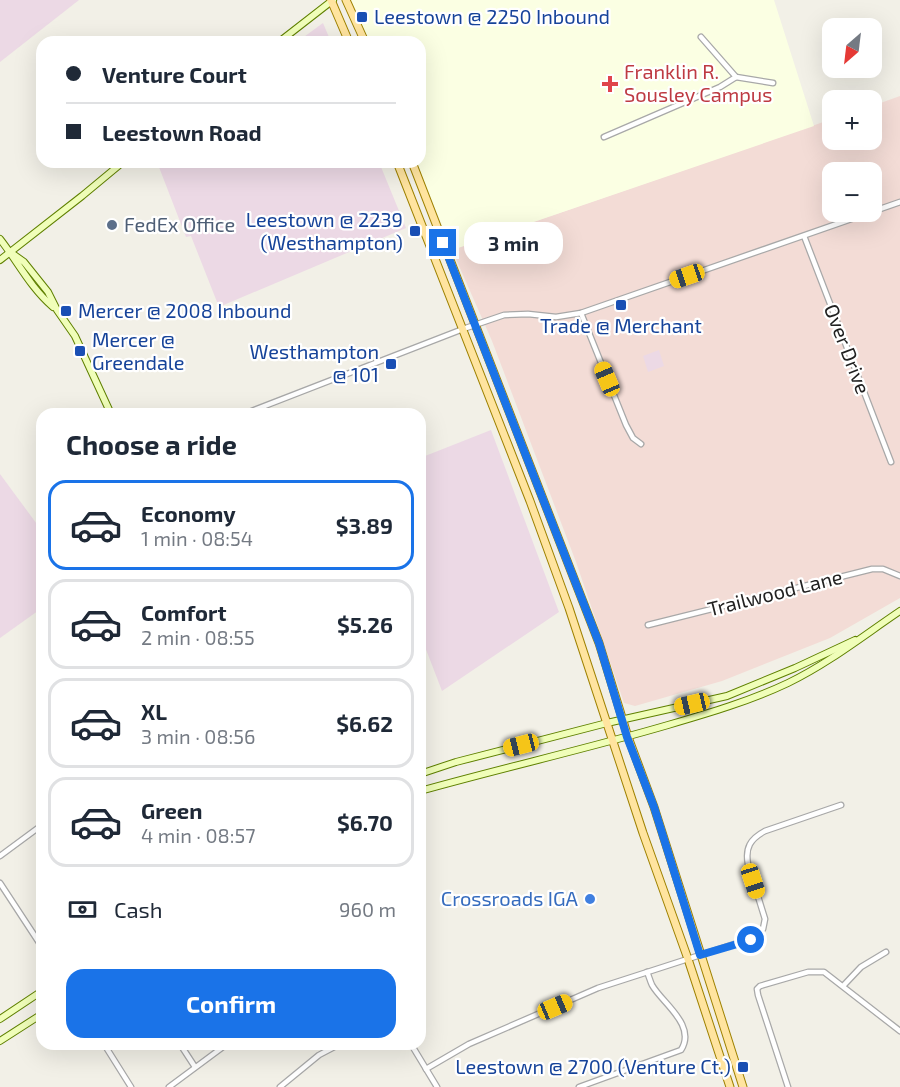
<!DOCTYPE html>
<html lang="en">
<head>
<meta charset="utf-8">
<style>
	:root { --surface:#fff; --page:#f6f6f7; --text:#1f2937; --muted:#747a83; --line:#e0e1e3; --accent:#1a73e8 }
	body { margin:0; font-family:"Exo 2",sans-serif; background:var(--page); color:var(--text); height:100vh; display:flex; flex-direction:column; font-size:22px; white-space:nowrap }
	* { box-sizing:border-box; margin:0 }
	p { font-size:20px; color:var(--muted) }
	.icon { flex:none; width:33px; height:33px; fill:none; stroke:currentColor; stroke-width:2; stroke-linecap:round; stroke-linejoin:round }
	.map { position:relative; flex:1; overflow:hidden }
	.sheet { position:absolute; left:36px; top:408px; width:390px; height:642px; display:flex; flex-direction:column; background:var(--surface); border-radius:18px; box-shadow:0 6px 24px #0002 }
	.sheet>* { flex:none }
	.top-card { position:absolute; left:36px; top:36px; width:390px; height:132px; border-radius:18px; box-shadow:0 6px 24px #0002; display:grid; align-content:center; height:132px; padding:0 30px; background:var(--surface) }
	.needle { width:39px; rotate:208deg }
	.controls { position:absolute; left:822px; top:18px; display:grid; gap:12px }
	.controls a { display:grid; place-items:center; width:60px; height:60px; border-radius:12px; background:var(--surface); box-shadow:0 6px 24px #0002; font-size:30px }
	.end { position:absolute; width:27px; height:27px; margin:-14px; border:8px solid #1a73e8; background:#fff; box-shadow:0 0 0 3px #fff }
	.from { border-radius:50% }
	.bubble { position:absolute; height:42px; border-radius:18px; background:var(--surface); box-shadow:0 6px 24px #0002; font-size:20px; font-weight:700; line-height:42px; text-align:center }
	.car { position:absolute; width:18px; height:36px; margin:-18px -9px; border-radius:8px; box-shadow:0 0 4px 2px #0007; background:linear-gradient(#f5c518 24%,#345 0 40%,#f5c518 0 76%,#345 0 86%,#f5c518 0) }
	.top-card b { display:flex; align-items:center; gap:21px; height:57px; font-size:22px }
	.top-card b+b { border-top:2px solid var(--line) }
	.top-card i { width:15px; height:15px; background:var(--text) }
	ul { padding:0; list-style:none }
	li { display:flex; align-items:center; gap:18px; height:90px; margin:0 12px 9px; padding:0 18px; border:3px solid var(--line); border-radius:18px }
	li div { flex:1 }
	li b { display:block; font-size:22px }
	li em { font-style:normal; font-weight:700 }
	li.on { border-color:var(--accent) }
	li>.icon { width:54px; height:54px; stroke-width:1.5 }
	h2 { padding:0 30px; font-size:27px; line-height:72px }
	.pay { display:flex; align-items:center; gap:15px; height:66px; padding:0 30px; font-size:22px }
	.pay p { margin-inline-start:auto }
	.action { display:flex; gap:12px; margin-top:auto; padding:12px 30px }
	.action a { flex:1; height:69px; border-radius:18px; background:var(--accent); color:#fff; font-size:24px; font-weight:700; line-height:69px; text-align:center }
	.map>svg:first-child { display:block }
	.commercial { fill:#f3dcd6; fill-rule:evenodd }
	.industrial { fill:#ecd9e5 }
	.education { fill:#fbffe3 }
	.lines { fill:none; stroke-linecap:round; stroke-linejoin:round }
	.street-casing { stroke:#a8a8a8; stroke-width:7 }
	.secondary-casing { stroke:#5f8000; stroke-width:8 }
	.primary-casing { stroke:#9e8100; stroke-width:9 }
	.street { stroke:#fff; stroke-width:4.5 }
	.secondary { stroke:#f0feb9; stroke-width:6 }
	.primary { stroke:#ffe49f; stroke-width:7 }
	.route { stroke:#1a73e8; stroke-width:8 }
	.transit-dot { fill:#1a4fb4; stroke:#fff; stroke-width:2 }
	.health-dot { fill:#e0444e; stroke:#fff; stroke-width:2 }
	.service-dot { fill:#5c6f8a; stroke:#fff; stroke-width:2 }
	.shop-dot { fill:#3f7fe0; stroke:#fff; stroke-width:2 }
	.labels { text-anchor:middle; stroke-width:4.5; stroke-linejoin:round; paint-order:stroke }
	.transit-label { font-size:20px; fill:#164399; stroke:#fff; text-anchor:start }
	.health-label { font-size:20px; fill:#be3a42; stroke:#fff; text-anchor:start }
	.service-label { font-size:20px; fill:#4e5e75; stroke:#fff; text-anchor:start }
	.street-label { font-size:20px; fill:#212121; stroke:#fff }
	.shop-label { font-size:20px; fill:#366cbe; stroke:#fff; text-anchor:end }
</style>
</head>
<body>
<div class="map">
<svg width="900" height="1087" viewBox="0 0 900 1087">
	<rect width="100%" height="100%" fill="#f2f0e7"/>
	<path class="commercial" d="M 900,96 L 900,598 L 830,638 L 722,681 L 635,706 L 624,703 L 576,562 L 492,341 L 452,250 L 832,119 L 832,140 L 872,140 L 872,106 ZM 832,172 L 872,172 L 872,212 L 832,212 Z"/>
	<g class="industrial">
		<polygon points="0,0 79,0 0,62"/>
		<polygon points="323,23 331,42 297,42"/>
		<polygon points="157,162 379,162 406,228 219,307 191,236 186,237"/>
		<polygon points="659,350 664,366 648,372 643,356"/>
		<polygon points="491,430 559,612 442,691 420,634 420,458"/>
		<polygon points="0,474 42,531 42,608 0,638"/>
	</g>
	<polygon class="education" points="350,0 774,0 814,126 452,250 416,162 420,162 420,42 367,42"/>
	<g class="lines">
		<defs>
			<g id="street">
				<polyline points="701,37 736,77 773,83"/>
				<polyline points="604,137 720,87 736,77"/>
				<polyline points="804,236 891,462"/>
				<polyline points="581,313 626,425 633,438 641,444"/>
				<polyline points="244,414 463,329 504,315 528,314 556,317 581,313 900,202"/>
				<polyline points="648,625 872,569 883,569 900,576"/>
				<polyline points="0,856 42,825"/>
				<polyline points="0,883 42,947"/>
				<polyline points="844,985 861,967 886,952"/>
				<polyline points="104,1044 131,1087"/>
				<polyline points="180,1044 195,1067"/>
				<polyline points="411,1044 437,1087"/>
				<path d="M 426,1069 L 469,1044 L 598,988 L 756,937 L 763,929 L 765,919 L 748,864 C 745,848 750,839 765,831 L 841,805"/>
				<polyline points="169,1087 227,1044"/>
				<polyline points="280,1087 319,1055 340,1044"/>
				<path d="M 579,1087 L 681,1050 C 697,1025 662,1003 652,985 C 650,981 649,976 647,972"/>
				<polyline points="788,1087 758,995 757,989 760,986 808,972 824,972 900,1031"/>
			</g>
			<g id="secondary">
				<polyline points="279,42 333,0"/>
				<path d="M 0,239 C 18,262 30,287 53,307"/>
				<polyline points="10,252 24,262 48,292 57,310 75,336 111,414"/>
				<polyline points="0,260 82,196 123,162"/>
				<polyline points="420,774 456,762 607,723 727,696 795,668 855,640"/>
				<path d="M 420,791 C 502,768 586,749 668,725 C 709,713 750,701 788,683 C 829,663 863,636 900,611"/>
				<polyline points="0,1019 42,991"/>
				<polyline points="0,1041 42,1014"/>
			</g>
			<g id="primary">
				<polyline points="331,0 349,42"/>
				<polyline points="346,0 365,42"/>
				<polyline points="397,162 530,501 569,608 643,833 688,959 730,1087"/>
				<polyline points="412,162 599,643 628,737 654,807 743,1087"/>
			</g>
		</defs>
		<use href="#street" class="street-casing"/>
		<use href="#secondary" class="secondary-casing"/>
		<use href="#primary" class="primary-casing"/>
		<use href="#street" class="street"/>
		<use href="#secondary" class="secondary"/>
		<use href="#primary" class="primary"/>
	</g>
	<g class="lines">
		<polyline class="route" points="443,243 599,643 627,737 654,807 700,955 751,940"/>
	</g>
	<g class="transit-dot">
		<rect x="356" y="11" width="12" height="12" rx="3"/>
		<rect x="409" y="225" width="12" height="12" rx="3"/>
		<rect x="615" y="299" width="12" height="12" rx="3"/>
		<rect x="60" y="305" width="12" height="12" rx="3"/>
		<rect x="74" y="345" width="12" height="12" rx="3"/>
		<rect x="385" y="358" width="12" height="12" rx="3"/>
		<rect x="737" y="1061" width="12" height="12" rx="3"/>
	</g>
	<path class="health-dot" d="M607 75h6v6h6v6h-6v6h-6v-6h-6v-6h6z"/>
	<circle class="service-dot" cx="112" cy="225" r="6"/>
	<circle class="shop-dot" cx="590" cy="899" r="6"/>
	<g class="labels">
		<g class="transit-label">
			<text x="374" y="24">Leestown @ 2250 Inbound</text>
			<text x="403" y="227" text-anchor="end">Leestown @ 2239<tspan x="403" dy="23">(Westhampton)</tspan></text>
			<text x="78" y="318">Mercer @ 2008 Inbound</text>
			<text x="621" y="333" text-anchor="middle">Trade @ Merchant</text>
			<text x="92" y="347">Mercer @<tspan x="92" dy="23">Greendale</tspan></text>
			<text x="379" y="359" text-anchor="end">Westhampton<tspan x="379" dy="23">@ 101</tspan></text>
			<text x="731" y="1074" text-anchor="end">Leestown @ 2700 (Venture Ct.)</text>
		</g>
		<g class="health-label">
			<text x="624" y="79">Franklin R.<tspan x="624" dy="23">Sousley Campus</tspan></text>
		</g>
		<g class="service-label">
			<text x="124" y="232">FedEx Office</text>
		</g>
		<g class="street-label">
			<text transform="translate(847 349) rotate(69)" y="7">Over Drive</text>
			<text transform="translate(775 593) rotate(-14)" y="7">Trailwood Lane</text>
		</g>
		<g class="shop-label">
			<text x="578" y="906">Crossroads IGA</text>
		</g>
	</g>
</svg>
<div class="controls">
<a><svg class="needle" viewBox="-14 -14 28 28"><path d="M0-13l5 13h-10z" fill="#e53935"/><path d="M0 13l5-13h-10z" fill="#747a83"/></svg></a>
<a>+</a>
<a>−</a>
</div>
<i class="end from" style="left:751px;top:940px"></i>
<i class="end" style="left:443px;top:243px"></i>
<div class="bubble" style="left:464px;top:222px;width:99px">3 min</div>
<i class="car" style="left:687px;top:276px;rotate:251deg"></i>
<i class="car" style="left:607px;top:379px;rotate:337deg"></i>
<i class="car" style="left:692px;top:704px;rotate:257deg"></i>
<i class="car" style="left:521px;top:745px;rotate:256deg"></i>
<i class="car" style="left:753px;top:881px;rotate:162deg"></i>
<i class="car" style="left:555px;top:1007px;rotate:67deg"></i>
<div class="top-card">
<b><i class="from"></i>Venture Court</b>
<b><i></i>Leestown Road</b>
</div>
<section class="sheet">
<h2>Choose a ride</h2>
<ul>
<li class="on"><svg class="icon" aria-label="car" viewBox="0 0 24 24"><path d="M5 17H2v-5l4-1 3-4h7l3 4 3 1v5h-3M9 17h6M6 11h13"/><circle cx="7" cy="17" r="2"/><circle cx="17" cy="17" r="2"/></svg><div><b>Economy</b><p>1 min · 08:54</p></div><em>$3.89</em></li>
<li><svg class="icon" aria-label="car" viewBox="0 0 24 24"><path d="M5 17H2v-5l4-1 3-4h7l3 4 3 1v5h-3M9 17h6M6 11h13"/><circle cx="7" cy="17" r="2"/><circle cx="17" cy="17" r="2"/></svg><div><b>Comfort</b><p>2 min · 08:55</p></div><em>$5.26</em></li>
<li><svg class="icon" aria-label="car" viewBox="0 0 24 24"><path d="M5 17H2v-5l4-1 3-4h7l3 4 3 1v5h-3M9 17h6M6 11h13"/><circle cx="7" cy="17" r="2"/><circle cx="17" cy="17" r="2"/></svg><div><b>XL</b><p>3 min · 08:56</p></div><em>$6.62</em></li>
<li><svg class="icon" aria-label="car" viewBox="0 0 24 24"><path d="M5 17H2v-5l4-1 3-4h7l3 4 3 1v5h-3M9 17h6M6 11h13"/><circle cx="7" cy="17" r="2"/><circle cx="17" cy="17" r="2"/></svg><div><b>Green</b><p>4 min · 08:57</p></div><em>$6.70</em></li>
</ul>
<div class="pay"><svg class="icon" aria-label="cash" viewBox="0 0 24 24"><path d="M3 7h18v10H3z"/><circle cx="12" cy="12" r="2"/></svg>Cash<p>960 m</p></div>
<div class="action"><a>Confirm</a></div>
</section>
</div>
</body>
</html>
